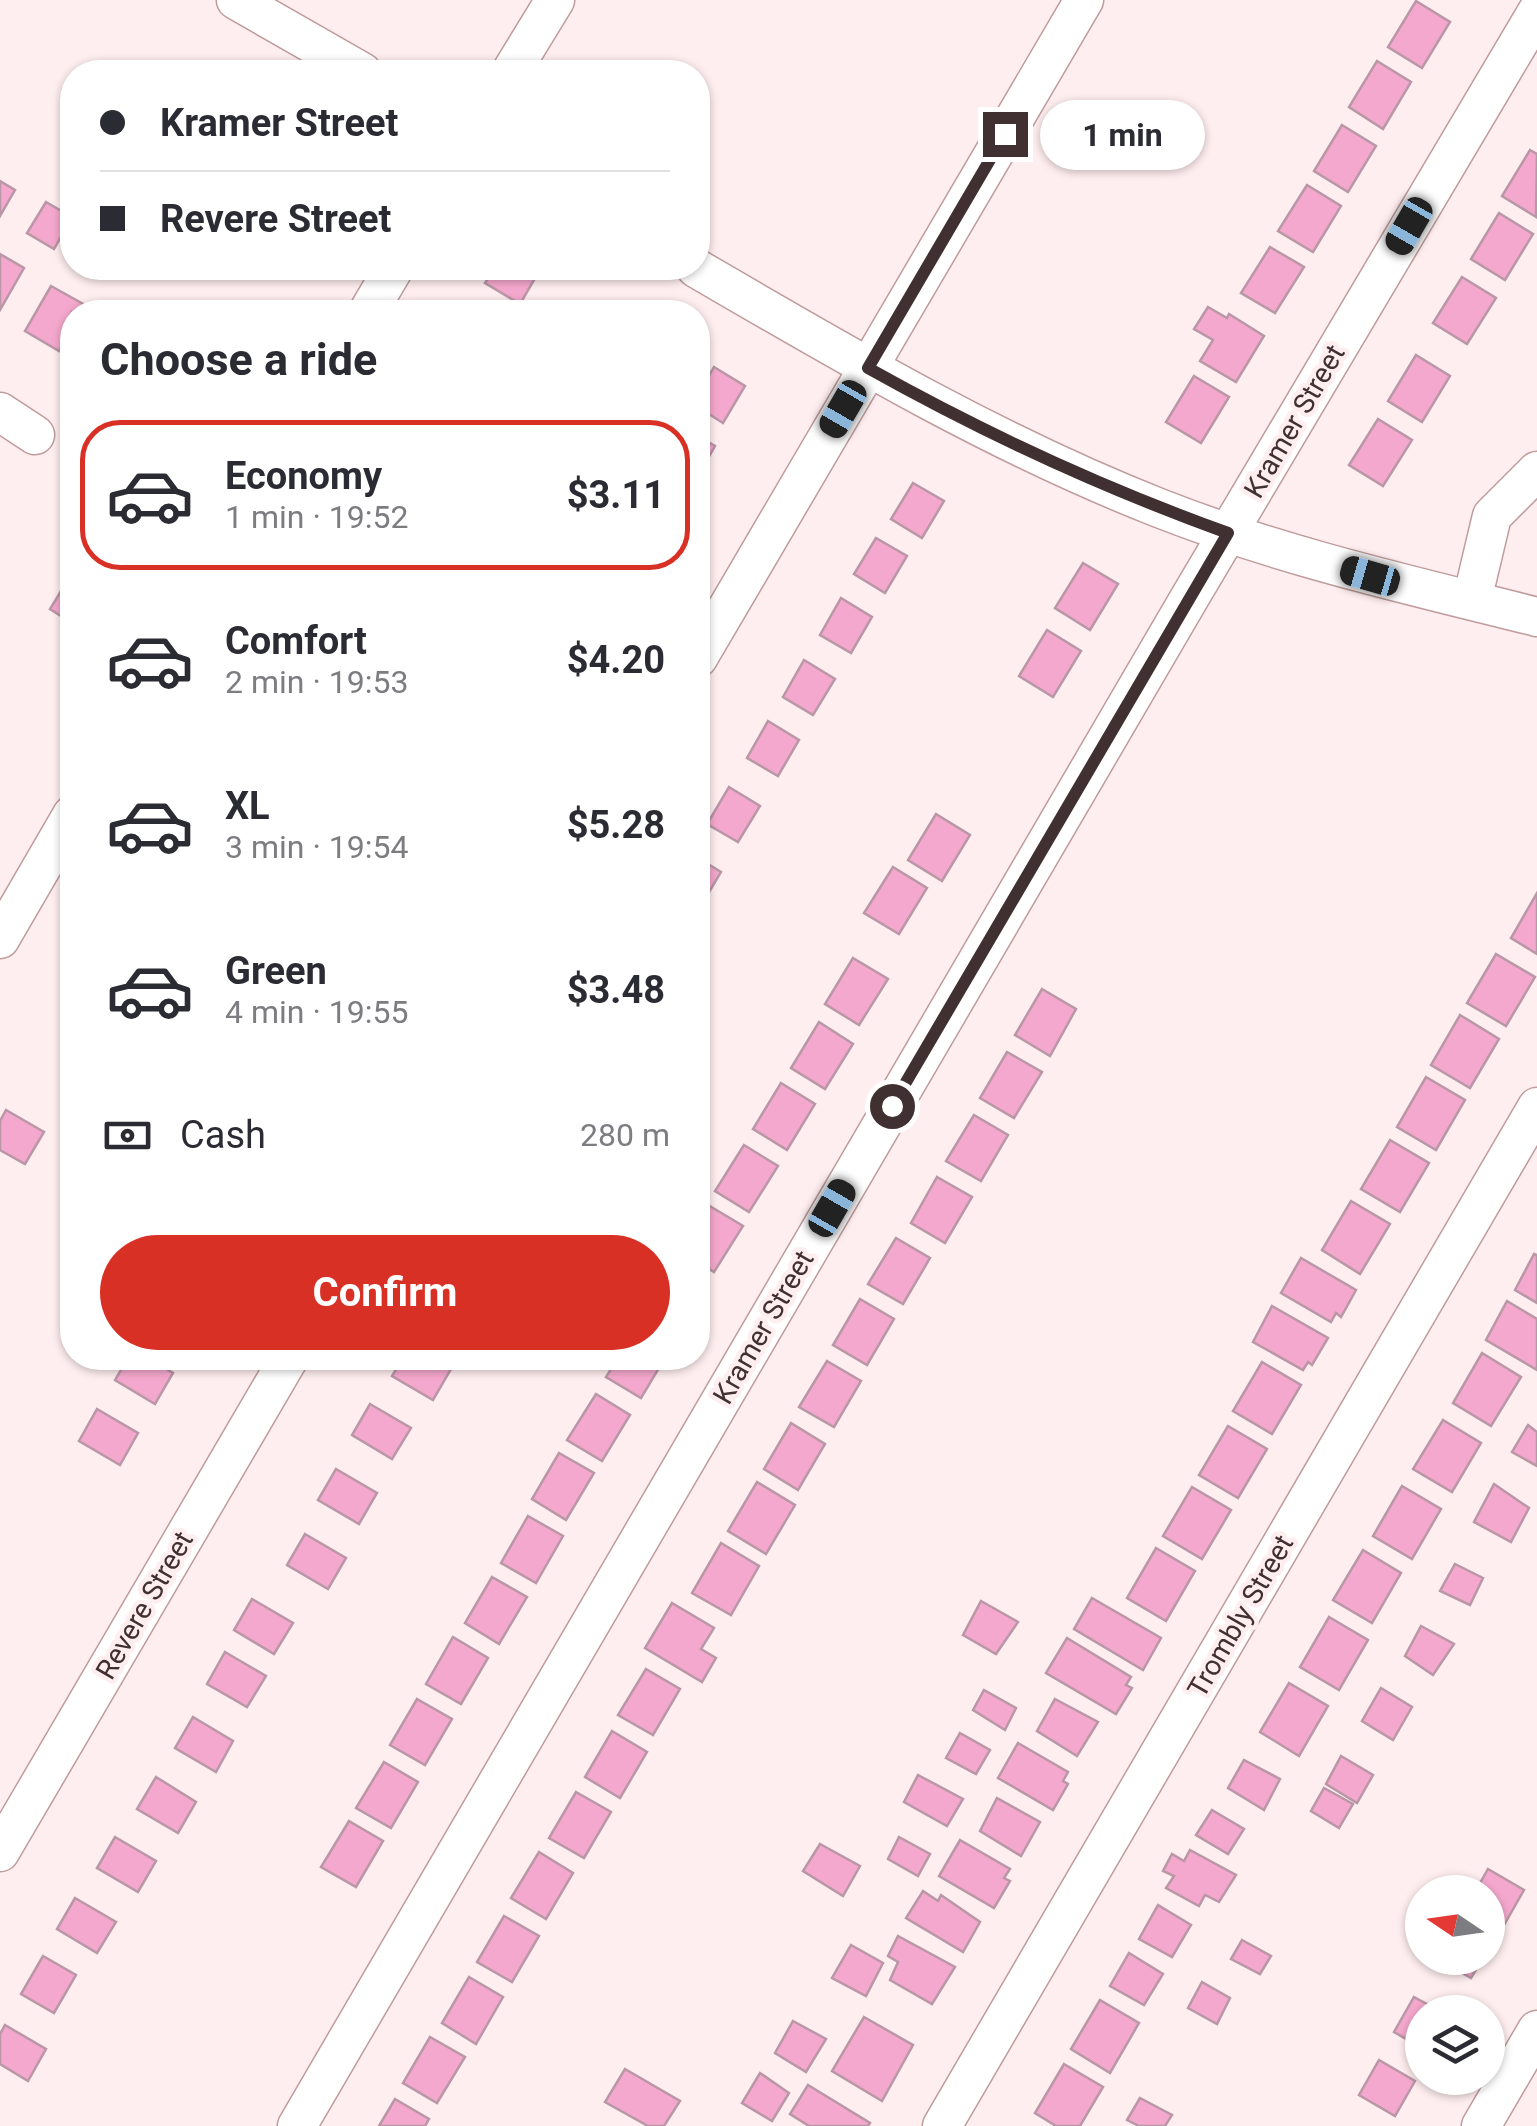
<!DOCTYPE html>
<html lang="en">
<head>
<meta charset="utf-8">
<style>
	:root { --surface:#fff; --page:#f2f2f3; --text:#2b2b33; --muted:#7c7c81; --line:#e1e1e2; --accent:#d93025 }
	body { margin:0; font-family:Roboto,sans-serif; background:var(--page); color:var(--text); height:100vh; display:flex; flex-direction:column; font-size:38px; white-space:nowrap }
	* { box-sizing:border-box; margin:0 }
	p { font-size:32px; color:var(--muted) }
	.icon { flex:none; width:55px; height:55px; fill:none; stroke:currentColor; stroke-width:2; stroke-linecap:round; stroke-linejoin:round }
	.map { position:relative; flex:1; overflow:hidden }
	.side { position:absolute; left:60px; top:300px; width:650px; height:1070px; display:flex; flex-direction:column; background:var(--surface); border-radius:40px; box-shadow:0 2px 8px #0004 }
	.side>* { flex:none }
	.guide { position:absolute; left:60px; top:60px; width:650px; height:220px; border-radius:40px; box-shadow:0 2px 8px #0004; display:grid; align-content:center; height:220px; padding:0 40px; background:var(--surface) }
	.needle { width:65px; rotate:283deg }
	.buttons { position:absolute; left:1405px; top:1875px; display:grid; gap:20px }
	.buttons a { display:grid; place-items:center; width:100px; height:100px; border-radius:50%; background:var(--surface); box-shadow:0 2px 8px #0004; font-size:50px }
	.end { position:absolute; width:45px; height:45px; margin:-22px; border:12px solid #403031; background:#fff; box-shadow:0 0 0 5px #fff }
	.from { border-radius:50% }
	.bubble { position:absolute; height:70px; border-radius:35px; background:var(--surface); box-shadow:0 2px 8px #0004; font-size:32px; font-weight:700; line-height:70px; text-align:center }
	.car { position:absolute; width:30px; height:60px; margin:-30px -15px; border-radius:12px; box-shadow:0 0 8px 2px #0007; background:linear-gradient(#222 24%,#8ab4d8 0 40%,#222 0 76%,#8ab4d8 0 86%,#222 0) }
	.guide b { display:flex; align-items:center; gap:35px; height:95px; font-size:38px }
	.guide b+b { border-top:2px solid var(--line) }
	.guide i { width:25px; height:25px; background:var(--text) }
	ul { padding:0; list-style:none }
	li { display:flex; align-items:center; gap:30px; height:150px; margin:0 20px 15px; padding:0 20px; border:5px solid transparent; border-radius:40px }
	li div { flex:1 }
	li b { display:block; font-size:38px }
	li em { font-style:normal; font-weight:700 }
	li.current { border-color:var(--accent) }
	li>.icon { width:90px; height:90px; stroke-width:1.5 }
	h2 { padding:0 40px; font-size:45px; line-height:120px }
	.pay { display:flex; align-items:center; gap:25px; height:110px; padding:0 40px; font-size:38px }
	.pay p { margin-inline-start:auto }
	.primary-button { display:flex; gap:20px; margin-top:auto; padding:20px 40px }
	.primary-button a { flex:1; height:115px; border-radius:60px; background:var(--accent); color:#fff; font-size:40px; font-weight:700; line-height:115px; text-align:center }
	.map>svg:first-child { display:block }
	.building { fill:#f5a8cd; stroke:#b997a6; stroke-width:2.5 }
	.lines { fill:none; stroke-linecap:round; stroke-linejoin:round }
	.minor-casing { stroke:#c09b9c; stroke-width:41 }
	.minor { stroke:#fff; stroke-width:38 }
	.route { stroke:#403031; stroke-width:12 }
	.labels { text-anchor:middle; stroke-width:9; stroke-linejoin:round; paint-order:stroke }
	.street-label { font-size:28px; fill:#403031; stroke:#ffeeef }
</style>
</head>
<body>
<div class="map">
<svg width="1537" height="2126" viewBox="0 0 1537 2126">
	<rect width="100%" height="100%" fill="#ffeeef"/>
	<g class="building">
		<polygon points="1416,1 1450,22 1422,68 1388,47"/>
		<polygon points="1377,61 1411,82 1383,129 1349,107"/>
		<polygon points="1342,125 1376,146 1348,192 1314,171"/>
		<polygon points="1530,150 1537,154 1536,217 1502,196"/>
		<polygon points="0,181 15,190 0,216"/>
		<polygon points="1307,185 1341,206 1313,252 1278,231"/>
		<polygon points="46,202 72,217 54,249 27,233"/>
		<polygon points="1499,213 1533,234 1505,280 1471,259"/>
		<polygon points="1270,247 1304,267 1275,313 1241,293"/>
		<polygon points="0,254 24,268 0,310"/>
		<polygon points="494,268 541,268 520,304 485,283"/>
		<polygon points="1462,277 1496,298 1467,344 1433,323"/>
		<polygon points="51,286 85,305 81,312 72,312 72,327 59,351 25,331"/>
		<polygon points="1208,307 1227,318 1229,314 1264,336 1236,382 1200,361 1213,340 1194,329"/>
		<polygon points="1416,355 1450,376 1422,422 1388,401"/>
		<polygon points="714,367 745,386 723,423 698,407 698,395"/>
		<polygon points="1194,376 1229,397 1201,443 1166,422"/>
		<polygon points="1378,419 1412,440 1383,486 1349,465"/>
		<polygon points="698,436 715,446 698,476"/>
		<polygon points="913,483 944,501 922,538 891,519"/>
		<polygon points="876,538 907,556 885,593 854,574"/>
		<polygon points="1083,563 1118,584 1090,630 1055,608"/>
		<polygon points="72,573 72,623 50,609"/>
		<polygon points="841,598 872,617 851,653 820,635"/>
		<polygon points="1047,630 1081,651 1053,697 1019,676"/>
		<polygon points="804,660 835,679 813,715 783,697"/>
		<polygon points="768,721 799,740 778,776 747,758"/>
		<polygon points="729,787 760,806 738,842 707,824"/>
		<polygon points="936,814 970,835 942,881 908,860"/>
		<polygon points="698,858 721,872 699,909 698,908"/>
		<polygon points="893,867 927,888 899,934 864,913"/>
		<polygon points="1537,893 1537,954 1511,938"/>
		<polygon points="1496,954 1535,977 1506,1026 1467,1003"/>
		<polygon points="853,958 888,979 859,1025 825,1004"/>
		<polygon points="1042,989 1076,1009 1050,1056 1015,1035"/>
		<polygon points="1460,1015 1499,1039 1470,1088 1431,1065"/>
		<polygon points="819,1022 853,1044 825,1089 791,1068"/>
		<polygon points="1007,1052 1042,1072 1014,1118 980,1098"/>
		<polygon points="1426,1077 1465,1100 1436,1150 1397,1127"/>
		<polygon points="781,1083 815,1104 787,1150 753,1129"/>
		<polygon points="6,1110 44,1132 25,1164 0,1150 0,1121"/>
		<polygon points="974,1115 1008,1135 981,1181 946,1161"/>
		<polygon points="1390,1140 1429,1163 1400,1212 1361,1189"/>
		<polygon points="744,1145 778,1166 749,1212 715,1191"/>
		<polygon points="937,1177 972,1197 945,1243 911,1223"/>
		<polygon points="1351,1201 1390,1224 1360,1274 1322,1250"/>
		<polygon points="708,1205 743,1226 714,1272 698,1262 698,1223"/>
		<polygon points="896,1238 930,1258 903,1304 868,1284"/>
		<polygon points="1534,1254 1537,1255 1537,1303 1515,1290"/>
		<polygon points="1301,1258 1356,1290 1341,1317 1336,1313 1331,1322 1281,1293"/>
		<polygon points="860,1299 894,1319 867,1365 833,1345"/>
		<polygon points="1507,1301 1537,1319 1537,1370 1486,1340"/>
		<polygon points="1272,1306 1328,1338 1312,1365 1308,1362 1303,1370 1253,1342"/>
		<polygon points="1482,1353 1521,1377 1491,1426 1453,1403"/>
		<polygon points="128,1358 147,1358 173,1373 155,1404 115,1380"/>
		<polygon points="403,1358 432,1358 451,1369 433,1400 392,1376"/>
		<polygon points="618,1358 665,1358 641,1398 606,1377"/>
		<polygon points="827,1361 861,1381 834,1427 799,1407"/>
		<polygon points="1262,1362 1301,1385 1272,1434 1233,1411"/>
		<polygon points="596,1394 630,1415 602,1461 567,1440"/>
		<polygon points="370,1404 411,1428 392,1459 352,1435"/>
		<polygon points="97,1409 138,1433 120,1465 79,1441"/>
		<polygon points="1443,1420 1481,1443 1452,1492 1413,1469"/>
		<polygon points="791,1423 825,1444 798,1490 764,1469"/>
		<polygon points="1528,1425 1537,1432 1537,1466 1512,1452"/>
		<polygon points="1228,1426 1267,1449 1238,1498 1199,1475"/>
		<polygon points="559,1453 594,1473 566,1520 532,1499"/>
		<polygon points="336,1469 377,1493 359,1524 318,1500"/>
		<polygon points="757,1482 795,1505 766,1554 728,1531"/>
		<polygon points="1494,1484 1529,1508 1511,1542 1474,1522"/>
		<polygon points="1402,1486 1441,1509 1412,1559 1373,1536"/>
		<polygon points="1192,1487 1231,1510 1202,1559 1163,1536"/>
		<polygon points="528,1516 563,1536 536,1583 501,1563"/>
		<polygon points="305,1534 346,1558 328,1589 287,1565"/>
		<polygon points="721,1543 759,1566 731,1615 692,1593"/>
		<polygon points="1156,1548 1195,1571 1166,1621 1127,1598"/>
		<polygon points="1363,1550 1401,1573 1372,1623 1333,1600"/>
		<polygon points="1455,1564 1483,1578 1470,1605 1440,1591"/>
		<polygon points="492,1577 527,1597 499,1644 465,1623"/>
		<polygon points="1092,1598 1161,1638 1143,1670 1074,1629"/>
		<polygon points="252,1599 293,1623 274,1654 234,1630"/>
		<polygon points="981,1601 1018,1622 996,1654 963,1635"/>
		<polygon points="672,1603 714,1628 701,1649 716,1658 702,1682 645,1648"/>
		<polygon points="1329,1617 1368,1640 1339,1690 1300,1667"/>
		<polygon points="1421,1626 1454,1644 1433,1675 1405,1656"/>
		<polygon points="453,1637 488,1658 461,1704 426,1684"/>
		<polygon points="1067,1638 1131,1677 1126,1685 1132,1688 1116,1714 1046,1673"/>
		<polygon points="225,1652 266,1676 247,1707 207,1684"/>
		<polygon points="646,1669 680,1689 653,1735 618,1715"/>
		<polygon points="1289,1683 1328,1706 1299,1756 1260,1732"/>
		<polygon points="1381,1688 1412,1707 1393,1740 1362,1721"/>
		<polygon points="984,1690 1016,1708 1005,1730 973,1710"/>
		<polygon points="417,1699 452,1719 425,1765 390,1745"/>
		<polygon points="1055,1699 1098,1722 1077,1756 1037,1731"/>
		<polygon points="193,1717 233,1741 216,1772 175,1748"/>
		<polygon points="612,1731 647,1752 620,1798 585,1777"/>
		<polygon points="960,1733 990,1750 976,1774 946,1758"/>
		<polygon points="1018,1743 1068,1772 1063,1781 1068,1784 1053,1810 998,1778"/>
		<polygon points="1341,1756 1373,1775 1357,1803 1326,1784"/>
		<polygon points="1244,1760 1280,1779 1264,1810 1228,1788"/>
		<polygon points="384,1762 418,1782 391,1828 356,1808"/>
		<polygon points="918,1775 963,1799 947,1826 904,1802"/>
		<polygon points="156,1777 196,1802 178,1833 137,1809"/>
		<polygon points="1324,1788 1353,1804 1339,1828 1311,1811"/>
		<polygon points="576,1792 611,1812 584,1858 549,1838"/>
		<polygon points="997,1798 1040,1822 1021,1856 980,1831"/>
		<polygon points="1212,1810 1244,1829 1228,1854 1196,1835"/>
		<polygon points="349,1821 383,1841 356,1887 321,1867"/>
		<polygon points="115,1837 156,1861 138,1892 97,1868"/>
		<polygon points="899,1837 930,1854 918,1876 888,1859"/>
		<polygon points="960,1840 1010,1869 1004,1878 1010,1881 994,1908 939,1876"/>
		<polygon points="820,1844 860,1866 843,1896 803,1871"/>
		<polygon points="1190,1850 1236,1875 1219,1902 1205,1895 1199,1906 1166,1888 1174,1876 1163,1871 1172,1854 1184,1861"/>
		<polygon points="539,1852 573,1873 546,1919 511,1898"/>
		<polygon points="1488,1869 1524,1890 1504,1925 1488,1915 1488,1892 1475,1892"/>
		<polygon points="923,1891 938,1901 941,1895 980,1922 963,1952 906,1918"/>
		<polygon points="75,1898 116,1922 97,1953 57,1929"/>
		<polygon points="1158,1905 1191,1925 1172,1957 1139,1939"/>
		<polygon points="504,1916 539,1936 512,1982 477,1962"/>
		<polygon points="898,1936 955,1967 932,2004 890,1980 898,1962 888,1956"/>
		<polygon points="1242,1940 1271,1956 1260,1974 1231,1959"/>
		<polygon points="851,1945 883,1963 866,1996 832,1978"/>
		<polygon points="1129,1953 1163,1974 1144,2005 1110,1986"/>
		<polygon points="43,1956 76,1975 54,2013 21,1994"/>
		<polygon points="1436,1958 1483,1958 1471,1978"/>
		<polygon points="469,1977 503,1997 476,2044 442,2023"/>
		<polygon points="1202,1982 1230,1998 1217,2024 1188,2008"/>
		<polygon points="1414,1997 1442,2012 1422,2012 1422,2048 1394,2032"/>
		<polygon points="1100,2000 1139,2023 1110,2073 1071,2049"/>
		<polygon points="864,2017 913,2045 882,2101 832,2071"/>
		<polygon points="793,2021 826,2039 806,2072 775,2053"/>
		<polygon points="5,2025 46,2049 28,2081 0,2064 0,2034"/>
		<polygon points="430,2037 465,2057 437,2103 403,2083"/>
		<polygon points="1379,2060 1415,2081 1395,2116 1359,2095"/>
		<polygon points="1064,2064 1103,2087 1080,2126 1056,2126 1035,2113"/>
		<polygon points="625,2069 680,2101 664,2126 648,2126 605,2102"/>
		<polygon points="760,2073 789,2093 772,2121 742,2103"/>
		<polygon points="808,2085 870,2123 868,2126 809,2126 790,2114"/>
		<polygon points="1140,2098 1172,2115 1165,2126 1139,2126 1127,2120"/>
		<polygon points="395,2099 429,2119 425,2126 379,2126"/>
	</g>
	<g class="lines">
		<defs>
			<g id="minor">
				<polyline points="236,0 362,72"/>
				<polyline points="511,72 555,0"/>
				<path d="M 696,268 C 847,356 996,444 1159,508 C 1281,556 1410,585 1537,617"/>
				<polyline points="368,312 394,268"/>
				<polyline points="0,412 35,435"/>
				<polyline points="1472,600 1492,516 1537,471"/>
				<polyline points="698,658 1084,0"/>
				<polyline points="0,939 72,815"/>
				<polyline points="0,1852 289,1358"/>
				<polyline points="297,2126 1190,597 1537,12"/>
				<polyline points="942,2126 1537,1107"/>
				<polyline points="1481,2126 1537,2030"/>
			</g>
		</defs>
		<use href="#minor" class="minor-casing"/>
		<use href="#minor" class="minor"/>
	</g>
	<g class="lines">
		<path class="route" d="M 892,1106 L 1228,533 C 1103,488 984,433 868,368 L 1005,134"/>
	</g>
	<g class="labels">
		<g class="street-label">
			<text transform="translate(1294 421) rotate(-60)" y="10">Kramer Street</text>
			<text transform="translate(763 1327) rotate(-60)" y="10">Kramer Street</text>
			<text transform="translate(144 1605) rotate(-60)" y="10">Revere Street</text>
			<text transform="translate(1240 1616) rotate(-60)" y="10">Trombly Street</text>
		</g>
	</g>
</svg>
<div class="buttons">
<a><svg class="needle" viewBox="-14 -14 28 28"><path d="M0-13l5 13h-10z" fill="#e53935"/><path d="M0 13l5-13h-10z" fill="#7c7c81"/></svg></a>
<a><svg class="icon" aria-label="layers" viewBox="0 0 24 24"><path d="M12 4l9 5-9 5-9-5zM3 14l9 5 9-5"/></svg></a>
</div>
<i class="end from" style="left:892px;top:1106px"></i>
<i class="end" style="left:1005px;top:134px"></i>
<div class="bubble" style="left:1040px;top:100px;width:165px">1 min</div>
<i class="car" style="left:1409px;top:226px;rotate:210deg"></i>
<i class="car" style="left:843px;top:409px;rotate:210deg"></i>
<i class="car" style="left:1370px;top:576px;rotate:286deg"></i>
<i class="car" style="left:832px;top:1208px;rotate:30deg"></i>
<div class="guide">
<b><i class="from"></i>Kramer Street</b>
<b><i></i>Revere Street</b>
</div>
<section class="side">
<h2>Choose a ride</h2>
<ul>
<li class="current"><svg class="icon" aria-label="car" viewBox="0 0 24 24"><path d="M5 17H2v-5l4-1 3-4h7l3 4 3 1v5h-3M9 17h6M6 11h13"/><circle cx="7" cy="17" r="2"/><circle cx="17" cy="17" r="2"/></svg><div><b>Economy</b><p>1 min · 19:52</p></div><em>$3.11</em></li>
<li><svg class="icon" aria-label="car" viewBox="0 0 24 24"><path d="M5 17H2v-5l4-1 3-4h7l3 4 3 1v5h-3M9 17h6M6 11h13"/><circle cx="7" cy="17" r="2"/><circle cx="17" cy="17" r="2"/></svg><div><b>Comfort</b><p>2 min · 19:53</p></div><em>$4.20</em></li>
<li><svg class="icon" aria-label="car" viewBox="0 0 24 24"><path d="M5 17H2v-5l4-1 3-4h7l3 4 3 1v5h-3M9 17h6M6 11h13"/><circle cx="7" cy="17" r="2"/><circle cx="17" cy="17" r="2"/></svg><div><b>XL</b><p>3 min · 19:54</p></div><em>$5.28</em></li>
<li><svg class="icon" aria-label="car" viewBox="0 0 24 24"><path d="M5 17H2v-5l4-1 3-4h7l3 4 3 1v5h-3M9 17h6M6 11h13"/><circle cx="7" cy="17" r="2"/><circle cx="17" cy="17" r="2"/></svg><div><b>Green</b><p>4 min · 19:55</p></div><em>$3.48</em></li>
</ul>
<div class="pay"><svg class="icon" aria-label="cash" viewBox="0 0 24 24"><path d="M3 7h18v10H3z"/><circle cx="12" cy="12" r="2"/></svg>Cash<p>280 m</p></div>
<div class="primary-button"><a>Confirm</a></div>
</section>
</div>
</body>
</html>
